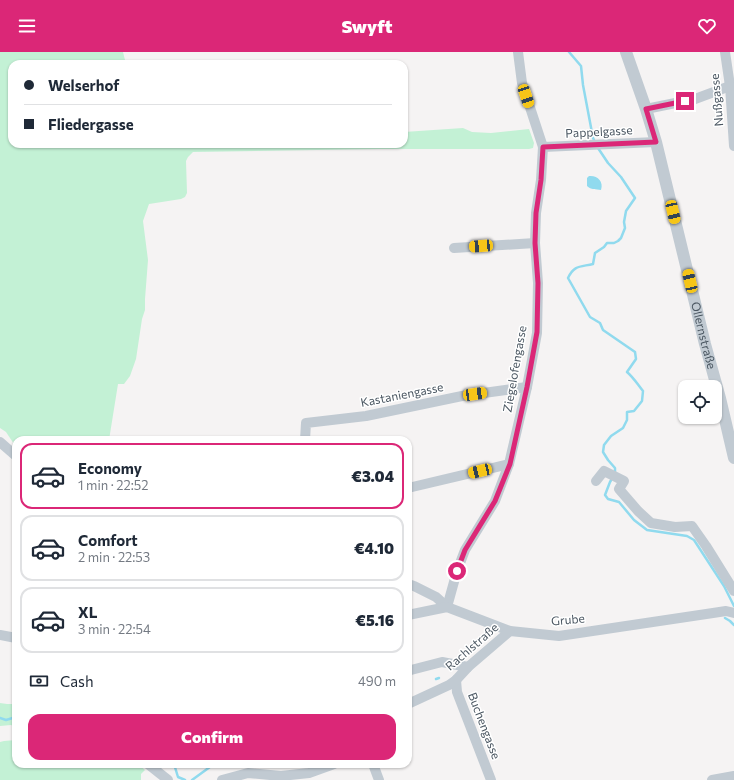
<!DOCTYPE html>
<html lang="en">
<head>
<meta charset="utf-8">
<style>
	:root { --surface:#fff; --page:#f2f2f3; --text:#1f2937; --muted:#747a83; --line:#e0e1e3; --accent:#db2777 }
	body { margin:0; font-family:Commissioner,sans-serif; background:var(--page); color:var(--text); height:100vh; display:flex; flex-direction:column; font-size:15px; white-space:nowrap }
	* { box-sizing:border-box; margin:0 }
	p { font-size:13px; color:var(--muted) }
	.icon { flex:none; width:22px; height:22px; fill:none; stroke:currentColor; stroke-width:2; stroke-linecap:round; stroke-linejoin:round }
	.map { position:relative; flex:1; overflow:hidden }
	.drawer { position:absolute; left:12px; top:384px; width:400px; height:332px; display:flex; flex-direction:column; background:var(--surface); border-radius:12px; box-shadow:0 1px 3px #0004 }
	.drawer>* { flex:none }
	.guide { position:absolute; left:8px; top:8px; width:400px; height:88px; border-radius:12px; box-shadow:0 1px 3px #0004; display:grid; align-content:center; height:88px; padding:0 16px; background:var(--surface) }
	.tools { position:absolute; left:678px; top:328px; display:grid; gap:8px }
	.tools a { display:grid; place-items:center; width:44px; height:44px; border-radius:8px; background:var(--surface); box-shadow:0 1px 3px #0004; font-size:20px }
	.end { position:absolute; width:18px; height:18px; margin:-9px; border:5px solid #db2777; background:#fff; box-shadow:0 0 0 2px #fff }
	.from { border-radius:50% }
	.car { position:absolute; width:12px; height:24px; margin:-12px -6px; border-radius:5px; box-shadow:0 0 3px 1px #0007; background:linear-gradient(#f5c518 24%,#345 0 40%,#f5c518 0 76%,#345 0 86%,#f5c518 0) }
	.guide b { display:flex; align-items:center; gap:14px; height:38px; font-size:15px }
	.guide b+b { border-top:1px solid var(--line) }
	.guide i { width:10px; height:10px; background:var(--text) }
	ul { padding:7px 0 0; list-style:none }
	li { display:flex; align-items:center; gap:12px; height:66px; margin:0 8px 6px; padding:0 8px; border:2px solid var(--line); border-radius:12px }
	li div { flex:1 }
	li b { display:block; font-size:15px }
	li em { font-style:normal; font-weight:800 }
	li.current { border-color:var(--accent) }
	li>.icon { width:36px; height:36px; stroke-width:1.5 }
	.pay { display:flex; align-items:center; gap:10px; height:44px; padding:0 16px; font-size:15px }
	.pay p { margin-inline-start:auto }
	.primary-button { display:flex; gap:8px; margin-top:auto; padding:8px 16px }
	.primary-button a { flex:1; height:46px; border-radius:12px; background:var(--accent); color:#fff; font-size:16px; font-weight:800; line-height:46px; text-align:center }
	header { display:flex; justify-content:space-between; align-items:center; height:52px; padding:0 16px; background:var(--accent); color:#fff; font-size:18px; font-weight:800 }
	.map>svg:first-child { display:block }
	.green { fill:#c3f1d5 }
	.water { fill:#90daee }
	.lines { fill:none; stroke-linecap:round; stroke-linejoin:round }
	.stream { stroke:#90daee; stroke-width:2.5 }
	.minor { stroke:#c1cad2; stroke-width:10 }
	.tertiary { stroke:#c1cad2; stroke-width:12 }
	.route { stroke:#db2777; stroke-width:5 }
	.labels { text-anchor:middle; stroke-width:3; stroke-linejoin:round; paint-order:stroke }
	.street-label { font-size:12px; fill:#4a5661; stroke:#fff }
</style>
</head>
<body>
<header><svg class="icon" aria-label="menu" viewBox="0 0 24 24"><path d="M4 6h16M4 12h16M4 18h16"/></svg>Swyft<svg class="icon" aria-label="heart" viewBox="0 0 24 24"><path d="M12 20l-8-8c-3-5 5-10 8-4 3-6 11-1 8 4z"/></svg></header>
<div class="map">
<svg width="734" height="728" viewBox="0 0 734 728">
	<rect width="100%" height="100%" fill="#f5f3f3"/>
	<g class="green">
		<polygon points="0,0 123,0 126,12 12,12 12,92 404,92 404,80 463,76 472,80 491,81 529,77 534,91 533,96 529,97 379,97 193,100 188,105 186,109 187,141 185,145 181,147 149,152 143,169 148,208 145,247 145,258 142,267 136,307 130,324 124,332 118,332 109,388 16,388 16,395 6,380 0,376"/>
		<polygon points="0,651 7,652 16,652 16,675 11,673 0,674"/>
		<polygon points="16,688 16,712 133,712 140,714 145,718 141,722 141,728 0,728 0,690 4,689"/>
	</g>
	<path class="water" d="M 589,124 C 597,123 604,129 601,138 C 596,137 591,138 587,134 L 587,126 Z"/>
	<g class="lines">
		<g class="stream">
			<polyline points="569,0 581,14 583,33 593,86 595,90"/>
			<path d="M 598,96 L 608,111 L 621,125 L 635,146 L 626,159 L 624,170 L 625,176 L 621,186 L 618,189 L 614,191 L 607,191 L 604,195 L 595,201 L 593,212 C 580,215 574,213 568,226 L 590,265 L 600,271 L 603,278 L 635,300 L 636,307 L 627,320 C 634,326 638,333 643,339 L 642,349 L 634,359 L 627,360 L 627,368 L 623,376 L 611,384 L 604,393 L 603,400 L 608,408 L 615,416 L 615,421"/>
			<polyline points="613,425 610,430 605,443 608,447 619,450 634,468 647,478 687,484 694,488 724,534 734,554"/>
			<polyline points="725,566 730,569 734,573"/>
			<polyline points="436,627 439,626"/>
			<polyline points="0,666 6,668 16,665"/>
			<polyline points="174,712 178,725 185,728"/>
			<polyline points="221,712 229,713 233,712"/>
			<polyline points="293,712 296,712"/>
			<polyline points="192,728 214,712"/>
		</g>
		<g class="minor">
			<polyline points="725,0 730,34 734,94"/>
			<polyline points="646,57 695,47 730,34"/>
			<polyline points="543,95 656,90"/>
			<polyline points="454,196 535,191"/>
			<polyline points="305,388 306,371 366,364 462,344 527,335"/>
			<polyline points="0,390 16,404"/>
			<polyline points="596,429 604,419 624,429 619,437 638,459 651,471 675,475 692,474 706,494 734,539"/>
			<polyline points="408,436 509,412"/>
			<polyline points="408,532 414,534 436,545 447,555"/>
			<polyline points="447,555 457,519 465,498 495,449 509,412 527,335 537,281 538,231 535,191 536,161 541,128 543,95 522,31 518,0"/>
			<polyline points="408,563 447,555 510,579 559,584 713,561 726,559 734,561"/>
			<polyline points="0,583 16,586"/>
			<polyline points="408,619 411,618 442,610 468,615"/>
			<polyline points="456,628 457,640 491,728"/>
			<polyline points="408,652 449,633 456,628 468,615 510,579"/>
			<polyline points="148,712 168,728"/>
			<polyline points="373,712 379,728"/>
			<polyline points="222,728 248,721 281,724 309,721 334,712"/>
			<polyline points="712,728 734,724"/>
		</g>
		<path class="tertiary" id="s1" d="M 626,0 L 646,57 L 656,90 L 705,292 L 720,346 L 734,406"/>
	</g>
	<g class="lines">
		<polyline class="route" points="457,519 465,498 495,449 510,412 527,335 537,280 538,231 535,191 536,161 541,128 543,95 656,90 646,57 685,49"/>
	</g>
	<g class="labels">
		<g class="street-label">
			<text transform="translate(717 48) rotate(-95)" y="4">Nußgasse</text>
			<text transform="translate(599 80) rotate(-3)" y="4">Pappelgasse</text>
			<text dy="4" stroke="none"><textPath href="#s1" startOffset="294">Ollernstraße</textPath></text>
			<text transform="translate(515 317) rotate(-80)" y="4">Ziegelofengasse</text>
			<text transform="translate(402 343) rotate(-11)" y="4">Kastaniengasse</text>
			<text transform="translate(568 568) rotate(-5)" y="4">Grube</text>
			<text transform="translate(472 595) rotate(-41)" y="4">Rachlstraße</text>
			<text transform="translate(484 674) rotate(69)" y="4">Buchengasse</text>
		</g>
	</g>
</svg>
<div class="tools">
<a><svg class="icon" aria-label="locate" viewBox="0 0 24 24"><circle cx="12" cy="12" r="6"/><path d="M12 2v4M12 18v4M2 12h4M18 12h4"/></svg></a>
</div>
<i class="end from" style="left:457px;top:519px"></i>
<i class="end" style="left:685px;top:49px"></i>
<i class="car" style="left:526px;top:44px;rotate:161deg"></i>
<i class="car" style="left:673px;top:160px;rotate:167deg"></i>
<i class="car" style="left:481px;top:194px;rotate:266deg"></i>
<i class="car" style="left:690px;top:229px;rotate:347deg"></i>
<i class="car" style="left:475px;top:342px;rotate:82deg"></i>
<i class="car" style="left:480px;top:419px;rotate:257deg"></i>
<div class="guide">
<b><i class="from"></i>Welserhof</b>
<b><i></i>Fliedergasse</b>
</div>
<section class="drawer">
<ul>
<li class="current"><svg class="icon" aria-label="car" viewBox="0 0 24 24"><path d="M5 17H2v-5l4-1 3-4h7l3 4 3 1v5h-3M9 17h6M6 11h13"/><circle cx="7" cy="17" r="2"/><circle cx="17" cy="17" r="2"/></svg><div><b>Economy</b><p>1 min · 22:52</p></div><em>€3.04</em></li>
<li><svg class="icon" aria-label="car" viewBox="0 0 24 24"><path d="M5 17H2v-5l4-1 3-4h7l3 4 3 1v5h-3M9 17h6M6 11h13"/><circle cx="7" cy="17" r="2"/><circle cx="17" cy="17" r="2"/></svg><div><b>Comfort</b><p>2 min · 22:53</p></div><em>€4.10</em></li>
<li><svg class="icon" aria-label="car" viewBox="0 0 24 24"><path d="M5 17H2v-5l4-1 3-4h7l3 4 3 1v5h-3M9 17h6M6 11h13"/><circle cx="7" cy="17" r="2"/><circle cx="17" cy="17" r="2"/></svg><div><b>XL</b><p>3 min · 22:54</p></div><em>€5.16</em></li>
</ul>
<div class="pay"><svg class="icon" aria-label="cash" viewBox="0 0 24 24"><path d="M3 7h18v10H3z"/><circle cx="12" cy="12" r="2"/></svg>Cash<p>490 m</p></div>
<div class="primary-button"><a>Confirm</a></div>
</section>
</div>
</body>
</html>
